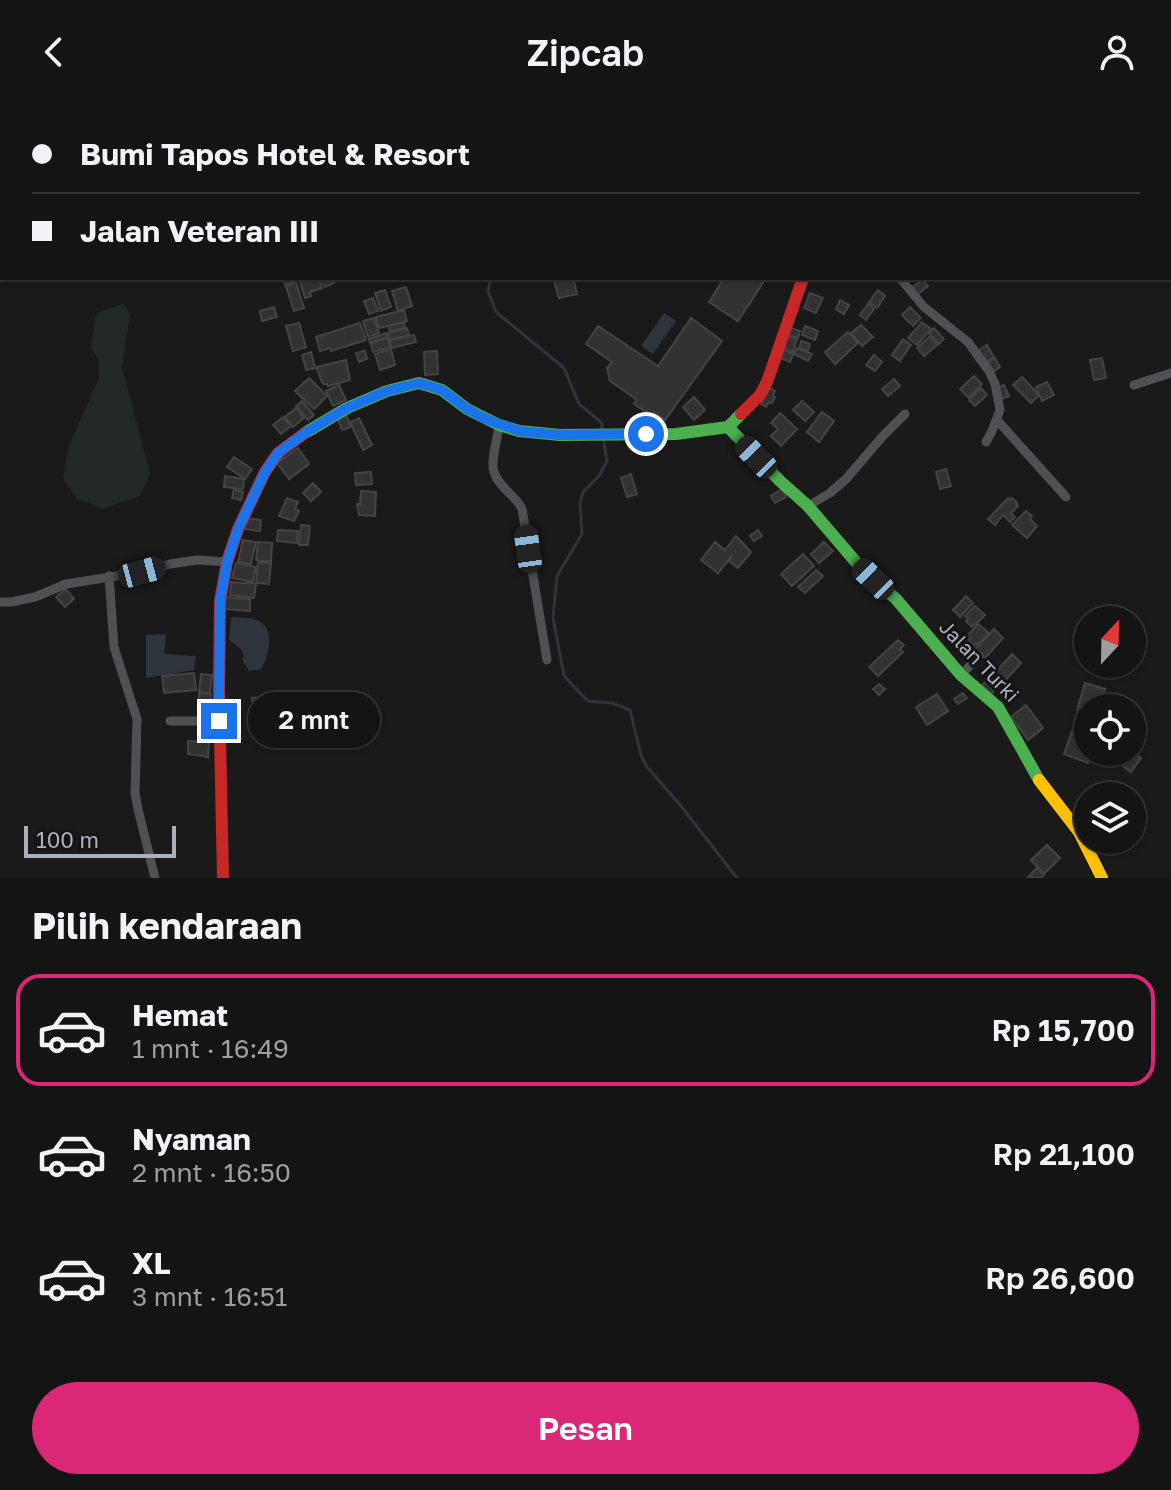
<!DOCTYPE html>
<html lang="id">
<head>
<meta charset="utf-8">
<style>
	:root { --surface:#141414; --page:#212122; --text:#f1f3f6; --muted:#9d9ea0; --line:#333334; --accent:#db2777 }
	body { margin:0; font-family:"Golos Text",sans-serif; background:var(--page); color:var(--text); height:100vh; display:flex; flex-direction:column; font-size:30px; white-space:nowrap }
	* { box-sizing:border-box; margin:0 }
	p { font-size:26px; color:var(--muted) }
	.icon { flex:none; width:44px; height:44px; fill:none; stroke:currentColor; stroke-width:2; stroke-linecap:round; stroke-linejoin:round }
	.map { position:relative; height:774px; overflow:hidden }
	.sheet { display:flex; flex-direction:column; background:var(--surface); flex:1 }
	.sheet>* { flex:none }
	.hud { position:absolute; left:0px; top:0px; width:1172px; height:176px; box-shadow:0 2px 6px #0004,0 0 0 2px var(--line); display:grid; align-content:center; height:176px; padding:0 32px; background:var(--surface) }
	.needle { width:52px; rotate:22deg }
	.tools { position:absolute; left:1074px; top:502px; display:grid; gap:16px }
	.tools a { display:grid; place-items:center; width:72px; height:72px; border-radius:50%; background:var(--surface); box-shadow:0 2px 6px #0004,0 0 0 2px var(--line); font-size:40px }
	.scale { position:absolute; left:24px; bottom:20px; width:152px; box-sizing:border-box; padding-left:8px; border:4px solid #adafba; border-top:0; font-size:22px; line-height:28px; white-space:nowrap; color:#adafba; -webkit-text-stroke:6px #151416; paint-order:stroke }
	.end { position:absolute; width:36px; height:36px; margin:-18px; border:10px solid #1a73e8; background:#fff; box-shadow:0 0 0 4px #fff }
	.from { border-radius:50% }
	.bubble { position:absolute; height:56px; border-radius:28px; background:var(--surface); box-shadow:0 2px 6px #0004,0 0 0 2px var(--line); font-size:26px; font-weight:600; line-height:56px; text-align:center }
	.car { position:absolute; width:24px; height:48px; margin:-24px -12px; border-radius:10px; box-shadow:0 0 6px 2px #0007; background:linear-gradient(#222 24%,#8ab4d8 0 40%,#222 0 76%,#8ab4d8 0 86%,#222 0) }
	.hud b { display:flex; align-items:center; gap:28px; height:76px; font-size:30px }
	.hud b+b { border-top:2px solid var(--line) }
	.hud i { width:20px; height:20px; background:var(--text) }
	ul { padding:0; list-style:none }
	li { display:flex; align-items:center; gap:24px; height:112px; margin:0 16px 12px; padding:0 16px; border:4px solid transparent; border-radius:24px }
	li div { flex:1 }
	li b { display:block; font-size:30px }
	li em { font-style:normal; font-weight:600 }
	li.current { border-color:var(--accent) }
	li>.icon { width:72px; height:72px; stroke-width:1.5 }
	h2 { padding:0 32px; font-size:36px; line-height:96px }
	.button { display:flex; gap:16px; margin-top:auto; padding:16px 32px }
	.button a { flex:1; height:92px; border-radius:48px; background:var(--accent); color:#fff; font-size:32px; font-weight:600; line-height:92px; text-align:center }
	header { display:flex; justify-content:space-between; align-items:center; height:104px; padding:0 32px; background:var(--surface); font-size:36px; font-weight:600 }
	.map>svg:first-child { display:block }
	.green { fill:#222924 }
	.water { fill:#2e343c }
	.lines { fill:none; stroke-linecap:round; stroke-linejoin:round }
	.stream { stroke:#2e343c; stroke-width:3 }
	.building { fill:#323233; stroke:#434346; stroke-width:2 }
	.street { stroke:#4f5053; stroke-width:9 }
	.fast { stroke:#4caf50; stroke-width:12 }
	.slow { stroke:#ffc107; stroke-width:12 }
	.jam { stroke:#c62828; stroke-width:12 }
	.route { stroke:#1a73e8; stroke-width:10 }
	.labels { text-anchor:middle; stroke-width:6; stroke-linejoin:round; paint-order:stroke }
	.street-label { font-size:20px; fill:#adafba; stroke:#151416 }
</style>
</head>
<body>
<header><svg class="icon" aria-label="back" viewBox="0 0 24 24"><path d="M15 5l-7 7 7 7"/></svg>Zipcab<svg class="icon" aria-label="person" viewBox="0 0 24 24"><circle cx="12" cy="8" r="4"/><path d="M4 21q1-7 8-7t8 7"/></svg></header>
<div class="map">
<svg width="1171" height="774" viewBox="0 0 1171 774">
	<rect width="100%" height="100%" fill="#1a1a1a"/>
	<polygon class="green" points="124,200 130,211 122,263 150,369 140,392 103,405 76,394 63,374 69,341 99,274 99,256 91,244 96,209"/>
	<g class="water">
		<polygon points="664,209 676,217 653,250 641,242"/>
		<path d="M 231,513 C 251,514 271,513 269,540 C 268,549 266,558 260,566 L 249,567 L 242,555 L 244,553 L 241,545 L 229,536 Z"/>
		<polygon points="166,530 164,550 196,552 194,566 146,574 146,531"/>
	</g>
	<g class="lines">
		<g class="stream">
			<polyline points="468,0 469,2"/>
			<polyline points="491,174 488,187 496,208 564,264 579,300 602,319 602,325"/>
			<polyline points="603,333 607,357 599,372 583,388 580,399 582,430 557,472 553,514 564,571 572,581 588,597 612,599 630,606 641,651 647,663 681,702 737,774"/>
		</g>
	</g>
	<g class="building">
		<polygon points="283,174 294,174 295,178 285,181"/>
		<polygon points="303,174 319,174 322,184 310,188 311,192 305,194 299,175"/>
		<polygon points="321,174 332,174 334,179 325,183"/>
		<polygon points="553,174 573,174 577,190 559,194"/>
		<polygon points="724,174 766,174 738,217 709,198"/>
		<polygon points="922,176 928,182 917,191 911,184"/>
		<polygon points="296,178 304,204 294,207 286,182"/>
		<polygon points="406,183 412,202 398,207 392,187"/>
		<polygon points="385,186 391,203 381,207 375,189"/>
		<polygon points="878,186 885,192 877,204 869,198"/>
		<polygon points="810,189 823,194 816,209 804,204"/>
		<polygon points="373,194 378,207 369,210 364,197"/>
		<polygon points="840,196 849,201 844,210 836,205"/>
		<polygon points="868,200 874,205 866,216 860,211"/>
		<polygon points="274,203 277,213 262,217 260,207"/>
		<polygon points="910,203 921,214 913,222 902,211"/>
		<polygon points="404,206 407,217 379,224 376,213"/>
		<polygon points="374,214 379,229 368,233 363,217"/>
		<polygon points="691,214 722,237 665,316 654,308 651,311 634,300 637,296 610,277 607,264 612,258 586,240 598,222 658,262"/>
		<polygon points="404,218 405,224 390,228 389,222"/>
		<polygon points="922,218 931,225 917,241 908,234"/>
		<polygon points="299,219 306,243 293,247 286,222"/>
		<polygon points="360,219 366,236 331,247 330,244 320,247 316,233"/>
		<polygon points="861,221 873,233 862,242 851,229"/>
		<polygon points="805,222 818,227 815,236 802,231"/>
		<polygon points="788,223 800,227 798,234 786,230"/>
		<polygon points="407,224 409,231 390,236 388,229"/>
		<polygon points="934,224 944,235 939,240 929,229"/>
		<polygon points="848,228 858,239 835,260 825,248"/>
		<polygon points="386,229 388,233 370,239 369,235"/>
		<polygon points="414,231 416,238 391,244 390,236"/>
		<polygon points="785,231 797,235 793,248 781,244"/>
		<polygon points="930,232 937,241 924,252 917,244"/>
		<polygon points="388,234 390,243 373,248 371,239"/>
		<polygon points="903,235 911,241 900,257 892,251"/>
		<polygon points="801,237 810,240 808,247 799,244"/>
		<polygon points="987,241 994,253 987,258 979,246"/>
		<polygon points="780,244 793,250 790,258 776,252"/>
		<polygon points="797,244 812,250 808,257 794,250"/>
		<polygon points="391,245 395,261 380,266 375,250"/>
		<polygon points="365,247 367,255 359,258 356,249"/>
		<polygon points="437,247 438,270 425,271 424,248"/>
		<polygon points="311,248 315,264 306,266 302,251"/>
		<polygon points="874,251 882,258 875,267 866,261"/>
		<polygon points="995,254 1000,263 993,268 988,259"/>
		<polygon points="1102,254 1106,274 1094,276 1090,256"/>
		<polygon points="346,256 350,276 328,282 327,280 323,280 316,263"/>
		<polygon points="974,272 982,280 969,294 960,285"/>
		<polygon points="1022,273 1039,291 1031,299 1013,281"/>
		<polygon points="309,274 327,292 314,305 295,287"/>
		<polygon points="894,275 900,282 888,292 882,285"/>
		<polygon points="1047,278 1054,291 1042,297 1036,283"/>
		<polygon points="339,281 346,296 333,302 326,287"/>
		<polygon points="1004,281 1009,292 1002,295 997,284"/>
		<polygon points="770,284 775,287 773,292 775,293 772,299 769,298 766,303 761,300"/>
		<polygon points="981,284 987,291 975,302 969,296"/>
		<polygon points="694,293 705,306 694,316 683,303"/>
		<polygon points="302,297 314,311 308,316 296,302"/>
		<polygon points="802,297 814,308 805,317 793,306"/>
		<polygon points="296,304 304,314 293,323 285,313"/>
		<polygon points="822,308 834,317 819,338 807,328"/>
		<polygon points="780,309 797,325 781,342 771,332 778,325 771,319"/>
		<polygon points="347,312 351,323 342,326 338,315"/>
		<polygon points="283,313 291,322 281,330 273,321"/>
		<polygon points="359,314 372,341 363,346 350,318"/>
		<polygon points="298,344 309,360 289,375 277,359"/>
		<polygon points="234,353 252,365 245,375 227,363"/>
		<polygon points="946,365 951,382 940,385 936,368"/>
		<polygon points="371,368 372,380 356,381 355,369"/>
		<polygon points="631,370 637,390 627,393 621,374"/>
		<polygon points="225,372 244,375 243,385 224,383"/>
		<polygon points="313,379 321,388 311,397 303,389"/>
		<polygon points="234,385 243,388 241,396 232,394"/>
		<polygon points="782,385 786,393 775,399 771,392"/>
		<polygon points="361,387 376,388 375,412 359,411 357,400 360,400"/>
		<polygon points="287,394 298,398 295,405 299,407 294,417 279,412"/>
		<polygon points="1008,394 1010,396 1012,394 1017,399 1016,400 1018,402 1011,409 1015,413 1010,418 1003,411 995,421 988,415"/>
		<polygon points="1026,407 1032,412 1030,415 1037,422 1027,434 1012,421"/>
		<polygon points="245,414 261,416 260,427 244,425"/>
		<polygon points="301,421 310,422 308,441 299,441"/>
		<polygon points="278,426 298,427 297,439 277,437"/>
		<polygon points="758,426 762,432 754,437 750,432"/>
		<polygon points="736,432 751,448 738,464 729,457 732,452 718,469 701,456 715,438 725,446"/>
		<polygon points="243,436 256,438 251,460 238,458"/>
		<polygon points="258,438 272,439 271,458 256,456"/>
		<polygon points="824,438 833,447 819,459 811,450"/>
		<polygon points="803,450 814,462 792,482 781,470"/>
		<polygon points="258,458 271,459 269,480 256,479"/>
		<polygon points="236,459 256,463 253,478 232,474"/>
		<polygon points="816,466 823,472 805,489 798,483"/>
		<polygon points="231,478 256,480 254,494 230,491"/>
		<polygon points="66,485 74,495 65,503 56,493"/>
		<polygon points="966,492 973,499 960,513 953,506"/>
		<polygon points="225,493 250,495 250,507 224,505"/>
		<polygon points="975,502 985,511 975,521 974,520 972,523 966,517 968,514 965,512"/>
		<polygon points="978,520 989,529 978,541 976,539 974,542 968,536 970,534 967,532"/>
		<polygon points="994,525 1003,534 985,554 975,545"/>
		<polygon points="898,536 904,541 900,545 903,548 878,572 869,563"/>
		<polygon points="1012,550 1021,559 1003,579 994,570"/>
		<polygon points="194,569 196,586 164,589 162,572"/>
		<polygon points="201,570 212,571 210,589 199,588"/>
		<polygon points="992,570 1002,579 988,593 979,585"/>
		<polygon points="1085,579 1105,585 1099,604 1088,604 1088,610 1077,606"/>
		<polygon points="879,580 885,585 879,591 873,585"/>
		<polygon points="285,588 289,596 283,600 278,592"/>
		<polygon points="199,589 211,590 210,608 199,607"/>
		<polygon points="963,589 967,594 958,600 954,595"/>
		<polygon points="937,590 948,607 927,621 916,603"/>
		<polygon points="268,593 269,603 253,604 252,594"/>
		<polygon points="1026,601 1043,624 1028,636 1011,613"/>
		<polygon points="281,613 283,624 263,627 261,616"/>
		<polygon points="1074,622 1088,628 1088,648 1092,648 1088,659 1064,650"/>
		<polygon points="188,637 209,638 208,653 188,650"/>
		<polygon points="1113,648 1132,648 1141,654 1131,668 1110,653"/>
		<polygon points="1047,741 1060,754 1044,770 1031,756"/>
		<polygon points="1037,764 1044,771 1041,774 1029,774 1028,773"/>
	</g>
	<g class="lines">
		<g class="street">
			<polyline points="772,0 774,2"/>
			<polyline points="953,0 954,2"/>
			<polyline points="1015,0 1016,2"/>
			<polyline points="1086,0 1088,2"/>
			<polyline points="900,2 903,0"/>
			<polyline points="1170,78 1171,79"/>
			<polyline points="900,174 924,203 968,238 989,267 995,280 1000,306 992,327 986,338"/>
			<polyline points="1134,281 1171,269"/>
			<polyline points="997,316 1066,393"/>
			<path d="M 499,321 C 498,333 490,358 494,368 C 498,383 516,391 522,405 L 547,556"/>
			<polyline points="808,402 830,389 846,375 882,333 905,310"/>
			<polyline points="109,472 114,543 137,615 135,689 138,705 155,774"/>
			<polyline points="0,498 11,498 35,493 66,480 142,468 170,460 197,456 227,458"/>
			<polyline points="961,571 979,552"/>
			<polyline points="170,617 219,617"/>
		</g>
		<g class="fast">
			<polyline points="728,323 780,377 808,402 861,464 896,495 961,571 998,603 1039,676"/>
			<polyline points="305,329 347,304 387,287 419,279 442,286 467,305 499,321 519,327 560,331 676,330 728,323 741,310"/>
		</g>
		<polyline class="slow" points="1039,676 1079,728 1102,774"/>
		<g class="jam">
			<polyline points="741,310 760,291 767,278 803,174"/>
			<polyline points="223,774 219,586 220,497 227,458 238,425 265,368 278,349 305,329"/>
		</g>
	</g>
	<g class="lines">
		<polyline class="route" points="219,617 220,497 227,458 238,425 265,368 278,349 305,329 347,304 387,287 419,279 442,286 467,305 488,316 519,327 560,331 646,330"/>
	</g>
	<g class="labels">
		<g class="street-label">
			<text transform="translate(979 557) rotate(46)" y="7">Jalan Turki</text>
		</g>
	</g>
</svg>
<div class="tools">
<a><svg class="needle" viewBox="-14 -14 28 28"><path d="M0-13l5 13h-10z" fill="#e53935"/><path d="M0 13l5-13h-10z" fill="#9d9ea0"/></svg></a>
<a><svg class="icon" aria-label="locate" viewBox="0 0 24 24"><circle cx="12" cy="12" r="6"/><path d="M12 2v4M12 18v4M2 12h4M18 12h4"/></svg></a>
<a><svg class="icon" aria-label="layers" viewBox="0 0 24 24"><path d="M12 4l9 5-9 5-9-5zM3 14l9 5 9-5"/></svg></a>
</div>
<div class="scale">100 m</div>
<i class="end from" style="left:646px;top:330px"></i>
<i class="end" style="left:219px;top:617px"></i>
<div class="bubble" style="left:248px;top:588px;width:132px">2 mnt</div>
<i class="car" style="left:756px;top:353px;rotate:316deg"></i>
<i class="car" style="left:528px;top:445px;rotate:352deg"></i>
<i class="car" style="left:142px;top:468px;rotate:75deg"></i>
<i class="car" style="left:873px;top:475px;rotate:314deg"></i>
<div class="hud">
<b><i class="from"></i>Bumi Tapos Hotel &amp; Resort</b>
<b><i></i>Jalan Veteran III</b>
</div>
</div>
<section class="sheet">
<h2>Pilih kendaraan</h2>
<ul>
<li class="current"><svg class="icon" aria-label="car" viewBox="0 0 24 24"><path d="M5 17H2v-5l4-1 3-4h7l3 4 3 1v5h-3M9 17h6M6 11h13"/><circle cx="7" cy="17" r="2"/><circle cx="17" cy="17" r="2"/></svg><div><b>Hemat</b><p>1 mnt · 16:49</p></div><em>Rp 15,700</em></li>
<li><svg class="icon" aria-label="car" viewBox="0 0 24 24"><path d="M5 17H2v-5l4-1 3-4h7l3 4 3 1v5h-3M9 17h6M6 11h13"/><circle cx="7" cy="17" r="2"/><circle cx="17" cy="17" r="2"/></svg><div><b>Nyaman</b><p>2 mnt · 16:50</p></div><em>Rp 21,100</em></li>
<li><svg class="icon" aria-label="car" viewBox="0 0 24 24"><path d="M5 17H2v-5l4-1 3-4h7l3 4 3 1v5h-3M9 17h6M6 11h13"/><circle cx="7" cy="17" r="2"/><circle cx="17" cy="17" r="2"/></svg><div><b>XL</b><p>3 mnt · 16:51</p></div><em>Rp 26,600</em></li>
</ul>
<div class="button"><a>Pesan</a></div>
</section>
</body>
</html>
